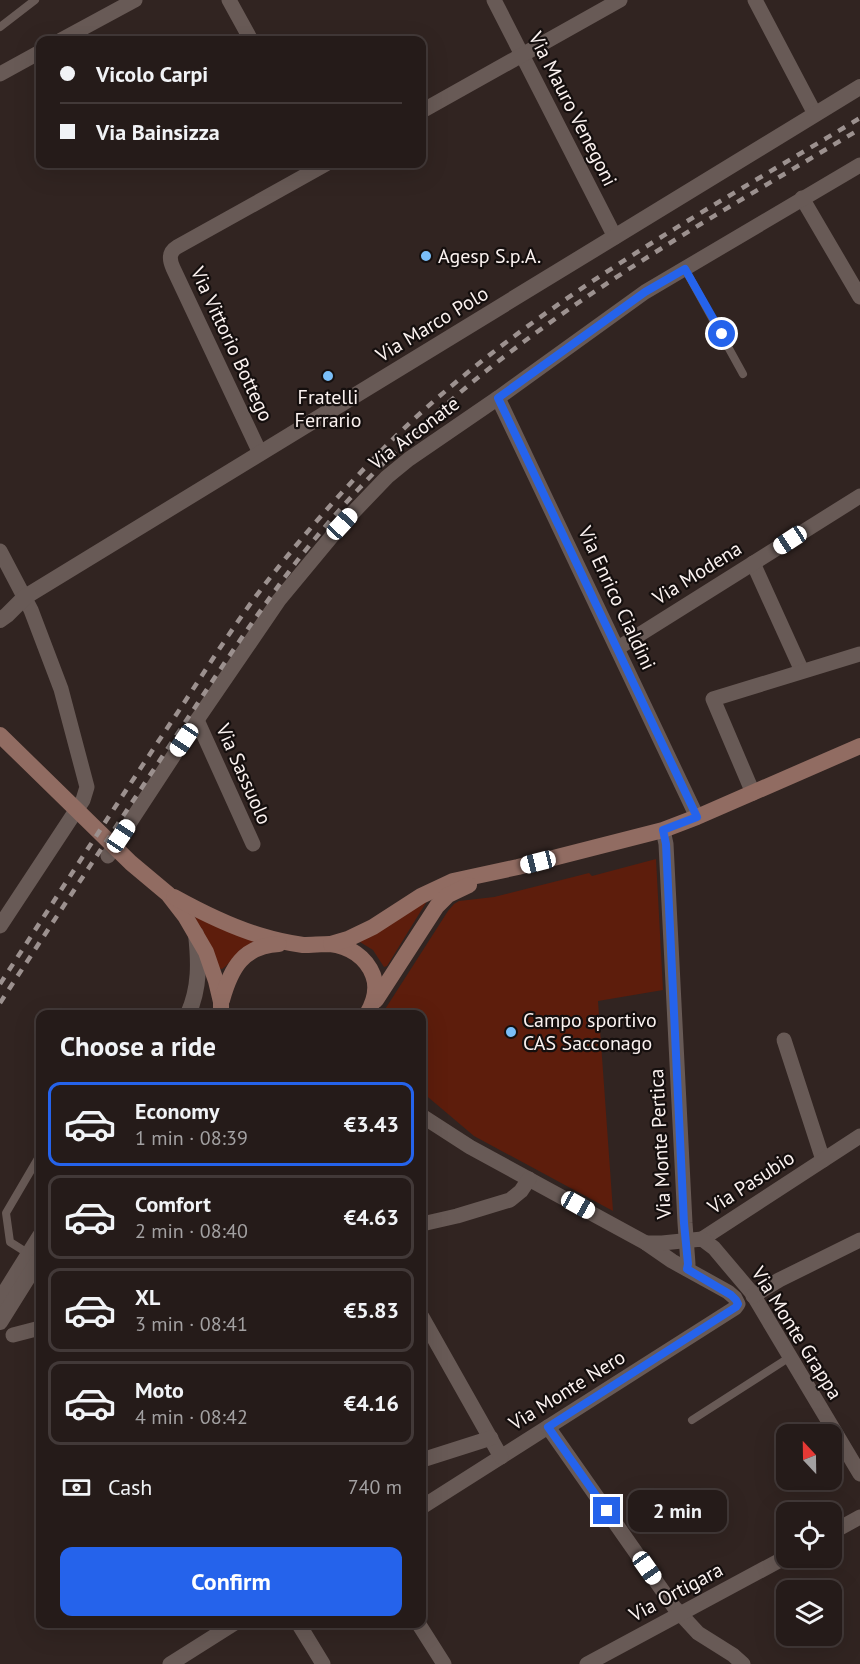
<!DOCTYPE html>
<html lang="en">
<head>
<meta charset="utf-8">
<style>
	:root { --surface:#251b19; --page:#312826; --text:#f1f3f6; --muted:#a3a1a2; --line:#423938; --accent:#2563eb }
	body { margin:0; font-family:"PT Sans",sans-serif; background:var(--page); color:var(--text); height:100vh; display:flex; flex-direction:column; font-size:22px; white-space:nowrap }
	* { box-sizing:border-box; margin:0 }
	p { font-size:20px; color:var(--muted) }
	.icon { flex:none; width:33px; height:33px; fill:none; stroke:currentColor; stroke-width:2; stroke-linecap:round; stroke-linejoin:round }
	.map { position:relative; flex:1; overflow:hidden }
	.side { position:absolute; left:36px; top:1010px; width:390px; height:618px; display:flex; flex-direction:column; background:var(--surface); border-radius:12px; box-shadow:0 6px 24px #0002,0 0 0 2px var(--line) }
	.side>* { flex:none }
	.top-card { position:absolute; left:36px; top:36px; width:390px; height:132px; border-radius:12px; box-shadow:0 6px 24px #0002,0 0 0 2px var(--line); display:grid; align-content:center; height:132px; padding:0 24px; background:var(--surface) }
	.needle { width:39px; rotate:338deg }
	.fabs { position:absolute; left:776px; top:1424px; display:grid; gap:12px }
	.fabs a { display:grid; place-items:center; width:66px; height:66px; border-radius:12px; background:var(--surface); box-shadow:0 6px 24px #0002,0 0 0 2px var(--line); font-size:30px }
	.end { position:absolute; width:27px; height:27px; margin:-14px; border:8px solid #2563eb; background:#fff; box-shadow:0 0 0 3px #fff }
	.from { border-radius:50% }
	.bubble { position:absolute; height:42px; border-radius:12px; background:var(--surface); box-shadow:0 6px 24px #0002,0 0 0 2px var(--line); font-size:20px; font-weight:600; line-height:42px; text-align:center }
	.car { position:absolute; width:18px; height:36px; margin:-18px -9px; border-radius:8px; box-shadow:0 0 4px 2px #0007; background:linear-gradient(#fff 24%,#345 0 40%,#fff 0 76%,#345 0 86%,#fff 0) }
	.top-card b { display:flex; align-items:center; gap:21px; height:57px; font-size:22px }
	.top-card b+b { border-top:2px solid var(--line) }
	.top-card i { width:15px; height:15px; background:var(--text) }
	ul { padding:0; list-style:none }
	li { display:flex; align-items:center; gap:18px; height:84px; margin:0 12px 9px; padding:0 12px; border:3px solid var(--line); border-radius:12px }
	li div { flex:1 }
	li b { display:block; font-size:22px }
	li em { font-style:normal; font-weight:600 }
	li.current { border-color:var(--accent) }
	li>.icon { width:54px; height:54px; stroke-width:1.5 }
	h2 { padding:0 24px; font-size:27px; line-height:72px }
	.pay { display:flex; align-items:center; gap:15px; height:66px; padding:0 24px; font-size:22px }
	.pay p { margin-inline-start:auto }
	.cta { display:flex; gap:12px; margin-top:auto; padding:12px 24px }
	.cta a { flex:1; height:69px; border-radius:12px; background:var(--accent); color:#fff; font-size:24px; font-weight:600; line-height:69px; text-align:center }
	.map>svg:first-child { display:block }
	.green { fill:#5d1d0c }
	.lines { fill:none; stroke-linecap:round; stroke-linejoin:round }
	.service { stroke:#685a56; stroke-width:8 }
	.minor { stroke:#685a56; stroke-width:15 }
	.tertiary { stroke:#685a56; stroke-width:16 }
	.secondary { stroke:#916c62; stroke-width:16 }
	.rail { stroke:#9c918f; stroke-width:4.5; stroke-dasharray:8 8; stroke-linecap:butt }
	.route { stroke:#2563eb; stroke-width:8 }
	.poi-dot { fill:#7abef8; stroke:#150f0e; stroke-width:2 }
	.labels { text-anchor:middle; stroke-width:4.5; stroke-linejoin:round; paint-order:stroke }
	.street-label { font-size:20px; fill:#fbf2f0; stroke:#150f0e }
	.poi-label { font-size:20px; fill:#fbf2f0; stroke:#150f0e; text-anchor:start }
</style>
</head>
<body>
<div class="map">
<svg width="860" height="1664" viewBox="0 0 860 1664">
	<rect width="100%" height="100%" fill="#312421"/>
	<g class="green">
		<polygon points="656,859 663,990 598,1001 613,1211 474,1136 422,1092 422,1014 382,1014 448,911 454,904 459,901 494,897 589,873 592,876"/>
		<polygon points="427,901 387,966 384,967 373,950 360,942"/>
		<polygon points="197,914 255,941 241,949 226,966 222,969 218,968 195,918"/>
	</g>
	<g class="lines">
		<g class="service">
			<polyline points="0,27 35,0"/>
			<polyline points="685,269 743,374"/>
			<polyline points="29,1254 10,1242 6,1213 40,1155"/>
			<polyline points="692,1420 790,1357"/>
		</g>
		<g class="minor">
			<polyline points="229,0 251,40"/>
			<polyline points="494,0 615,237"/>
			<polyline points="755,0 815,114"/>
			<polyline points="61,40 135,0"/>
			<polyline points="0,74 40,52"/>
			<polyline points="422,111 620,0"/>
			<polyline points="802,198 860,297"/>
			<polyline points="498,398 697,817"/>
			<path d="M 260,453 L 173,268 C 169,259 169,252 177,247 L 326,164"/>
			<polyline points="0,551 31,610 61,689 87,787 83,800 0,926"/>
			<polyline points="753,563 802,671"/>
			<polyline points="618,648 860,496"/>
			<polyline points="197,720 253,844"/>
			<polyline points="753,793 713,699 860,654"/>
			<polyline points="663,830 666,844 685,1223 688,1264 687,1269"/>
			<polyline points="108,856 197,720 279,600 342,524 387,477 409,459 498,398 645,292 860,165"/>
			<polyline points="784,1040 823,1160"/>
			<polyline points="422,1116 470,1147 646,1243 672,1261 728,1292 735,1298 738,1304 735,1308 422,1507"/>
			<polyline points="422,1224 457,1216 510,1200 521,1191 529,1179"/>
			<polyline points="702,1239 860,1136"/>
			<polyline points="646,1243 662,1243 702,1239 714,1248 752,1293 860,1474"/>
			<polyline points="753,1296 779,1280 860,1240"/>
			<polyline points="422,1317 501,1457"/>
			<polyline points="13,1335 40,1328"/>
			<polyline points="548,1427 674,1607 698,1633 733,1655 743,1664"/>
			<polyline points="422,1460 491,1438"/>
			<polyline points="831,1533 860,1517"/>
			<polyline points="298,1623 323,1664"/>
			<polyline points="418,1623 444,1664"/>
			<polyline points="170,1664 235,1623"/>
			<polyline points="587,1664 786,1557"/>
		</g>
		<g class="tertiary">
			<polyline points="0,620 7,615 25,597 860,87"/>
			<path d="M 188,1014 C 200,988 199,961 196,934"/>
			<polyline points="0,1300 40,1236"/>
			<polyline points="0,1322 40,1258"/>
		</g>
		<g class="secondary">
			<polyline points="0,735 131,863 168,894 185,916 206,952 216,981 221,1002 221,1014"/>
			<path d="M 174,897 C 203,913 231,927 262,936 C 275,940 289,943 303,945 C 312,945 321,944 330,944 C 349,946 366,957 373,975 C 378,988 374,1002 367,1014"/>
			<polyline points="331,944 348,939 373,927 421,896 453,881 518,867 663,830 697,817 860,746"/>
			<path d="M 222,1000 C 231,968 243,946 279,944"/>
			<polyline points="376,1000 437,906 448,895 469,885"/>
		</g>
		<g class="rail">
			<path d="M 0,984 C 58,895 115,806 174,718 C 206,670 237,619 273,574 C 310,527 351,481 393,439 C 529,306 699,215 860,118"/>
			<path d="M 0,1003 C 54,920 108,839 162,757 C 206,691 249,624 297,561 C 337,510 382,462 430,419 C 558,302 712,218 860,129"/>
		</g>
	</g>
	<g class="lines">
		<polyline class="route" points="607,1511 548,1427 736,1307 738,1304 736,1300 731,1295 687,1269 688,1264 684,1223 666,844 663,830 697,817 498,398 645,292 685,269 722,334"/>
	</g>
	<g class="poi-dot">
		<circle cx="426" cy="256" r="6"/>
		<circle cx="328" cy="376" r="6"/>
		<circle cx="511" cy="1032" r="6"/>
	</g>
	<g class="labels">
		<g class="street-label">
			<text transform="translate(573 109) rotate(63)" y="7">Via Mauro Venegoni</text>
			<text transform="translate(432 324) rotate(-31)" y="7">Via Marco Polo</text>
			<text transform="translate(232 344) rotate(65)" y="7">Via Vittorio Bottego</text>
			<text transform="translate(414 433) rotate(-37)" y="7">Via Arconate</text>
			<text transform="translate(697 573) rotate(-32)" y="7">Via Modena</text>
			<text transform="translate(617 598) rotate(65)" y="7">Via Enrico Cialdini</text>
			<text transform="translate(244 774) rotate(66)" y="7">Via Sassuolo</text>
			<text transform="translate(660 1144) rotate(-93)" y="7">Via Monte Pertica</text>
			<text transform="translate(751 1182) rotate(-33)" y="7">Via Pasubio</text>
			<text transform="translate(797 1333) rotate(58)" y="7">Via Monte Grappa</text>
			<text transform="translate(567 1390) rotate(-32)" y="7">Via Monte Nero</text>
			<text transform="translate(676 1592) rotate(-28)" y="7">Via Ortigara</text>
		</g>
		<g class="poi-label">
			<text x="438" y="263">Agesp S.p.A.</text>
			<text x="328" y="404" text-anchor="middle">Fratelli<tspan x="328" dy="23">Ferrario</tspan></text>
			<text x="523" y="1027">Campo sportivo<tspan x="523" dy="23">CAS Sacconago</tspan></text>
		</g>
	</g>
</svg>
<div class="fabs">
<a><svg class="needle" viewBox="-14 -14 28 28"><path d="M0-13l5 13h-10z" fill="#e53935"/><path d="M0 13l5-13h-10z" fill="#a3a1a2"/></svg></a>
<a><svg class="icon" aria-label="locate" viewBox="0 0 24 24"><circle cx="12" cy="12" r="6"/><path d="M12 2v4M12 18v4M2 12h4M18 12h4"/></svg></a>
<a><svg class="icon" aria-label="layers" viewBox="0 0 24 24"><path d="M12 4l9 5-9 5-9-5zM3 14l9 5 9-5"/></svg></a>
</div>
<i class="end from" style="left:722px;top:334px"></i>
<i class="end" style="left:607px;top:1511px"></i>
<div class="bubble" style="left:628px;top:1490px;width:99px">2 min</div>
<i class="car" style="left:342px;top:524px;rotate:43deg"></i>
<i class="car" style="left:790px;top:540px;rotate:237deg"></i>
<i class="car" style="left:184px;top:740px;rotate:214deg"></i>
<i class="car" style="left:121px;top:836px;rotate:34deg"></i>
<i class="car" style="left:538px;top:862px;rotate:256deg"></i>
<i class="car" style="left:578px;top:1205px;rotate:119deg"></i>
<i class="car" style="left:647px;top:1568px;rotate:145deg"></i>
<div class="top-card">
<b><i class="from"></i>Vicolo Carpi</b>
<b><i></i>Via Bainsizza</b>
</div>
<section class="side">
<h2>Choose a ride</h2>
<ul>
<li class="current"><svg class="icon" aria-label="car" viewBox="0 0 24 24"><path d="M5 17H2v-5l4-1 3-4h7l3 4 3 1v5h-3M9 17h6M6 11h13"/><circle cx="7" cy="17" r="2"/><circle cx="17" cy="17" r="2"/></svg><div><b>Economy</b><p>1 min · 08:39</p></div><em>€3.43</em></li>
<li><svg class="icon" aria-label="car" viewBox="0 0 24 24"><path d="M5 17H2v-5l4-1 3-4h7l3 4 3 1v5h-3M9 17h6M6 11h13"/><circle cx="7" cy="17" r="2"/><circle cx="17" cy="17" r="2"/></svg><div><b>Comfort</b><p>2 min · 08:40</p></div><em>€4.63</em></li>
<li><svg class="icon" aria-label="car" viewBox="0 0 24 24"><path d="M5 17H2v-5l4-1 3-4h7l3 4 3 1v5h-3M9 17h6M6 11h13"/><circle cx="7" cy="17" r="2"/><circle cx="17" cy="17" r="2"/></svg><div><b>XL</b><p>3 min · 08:41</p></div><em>€5.83</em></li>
<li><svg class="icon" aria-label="car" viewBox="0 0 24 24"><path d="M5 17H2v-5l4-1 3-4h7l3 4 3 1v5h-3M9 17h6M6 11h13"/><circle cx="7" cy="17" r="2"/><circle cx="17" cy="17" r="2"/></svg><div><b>Moto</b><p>4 min · 08:42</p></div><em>€4.16</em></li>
</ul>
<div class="pay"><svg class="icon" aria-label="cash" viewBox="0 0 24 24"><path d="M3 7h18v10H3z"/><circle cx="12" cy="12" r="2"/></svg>Cash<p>740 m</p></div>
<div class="cta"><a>Confirm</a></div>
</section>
</div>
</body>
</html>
